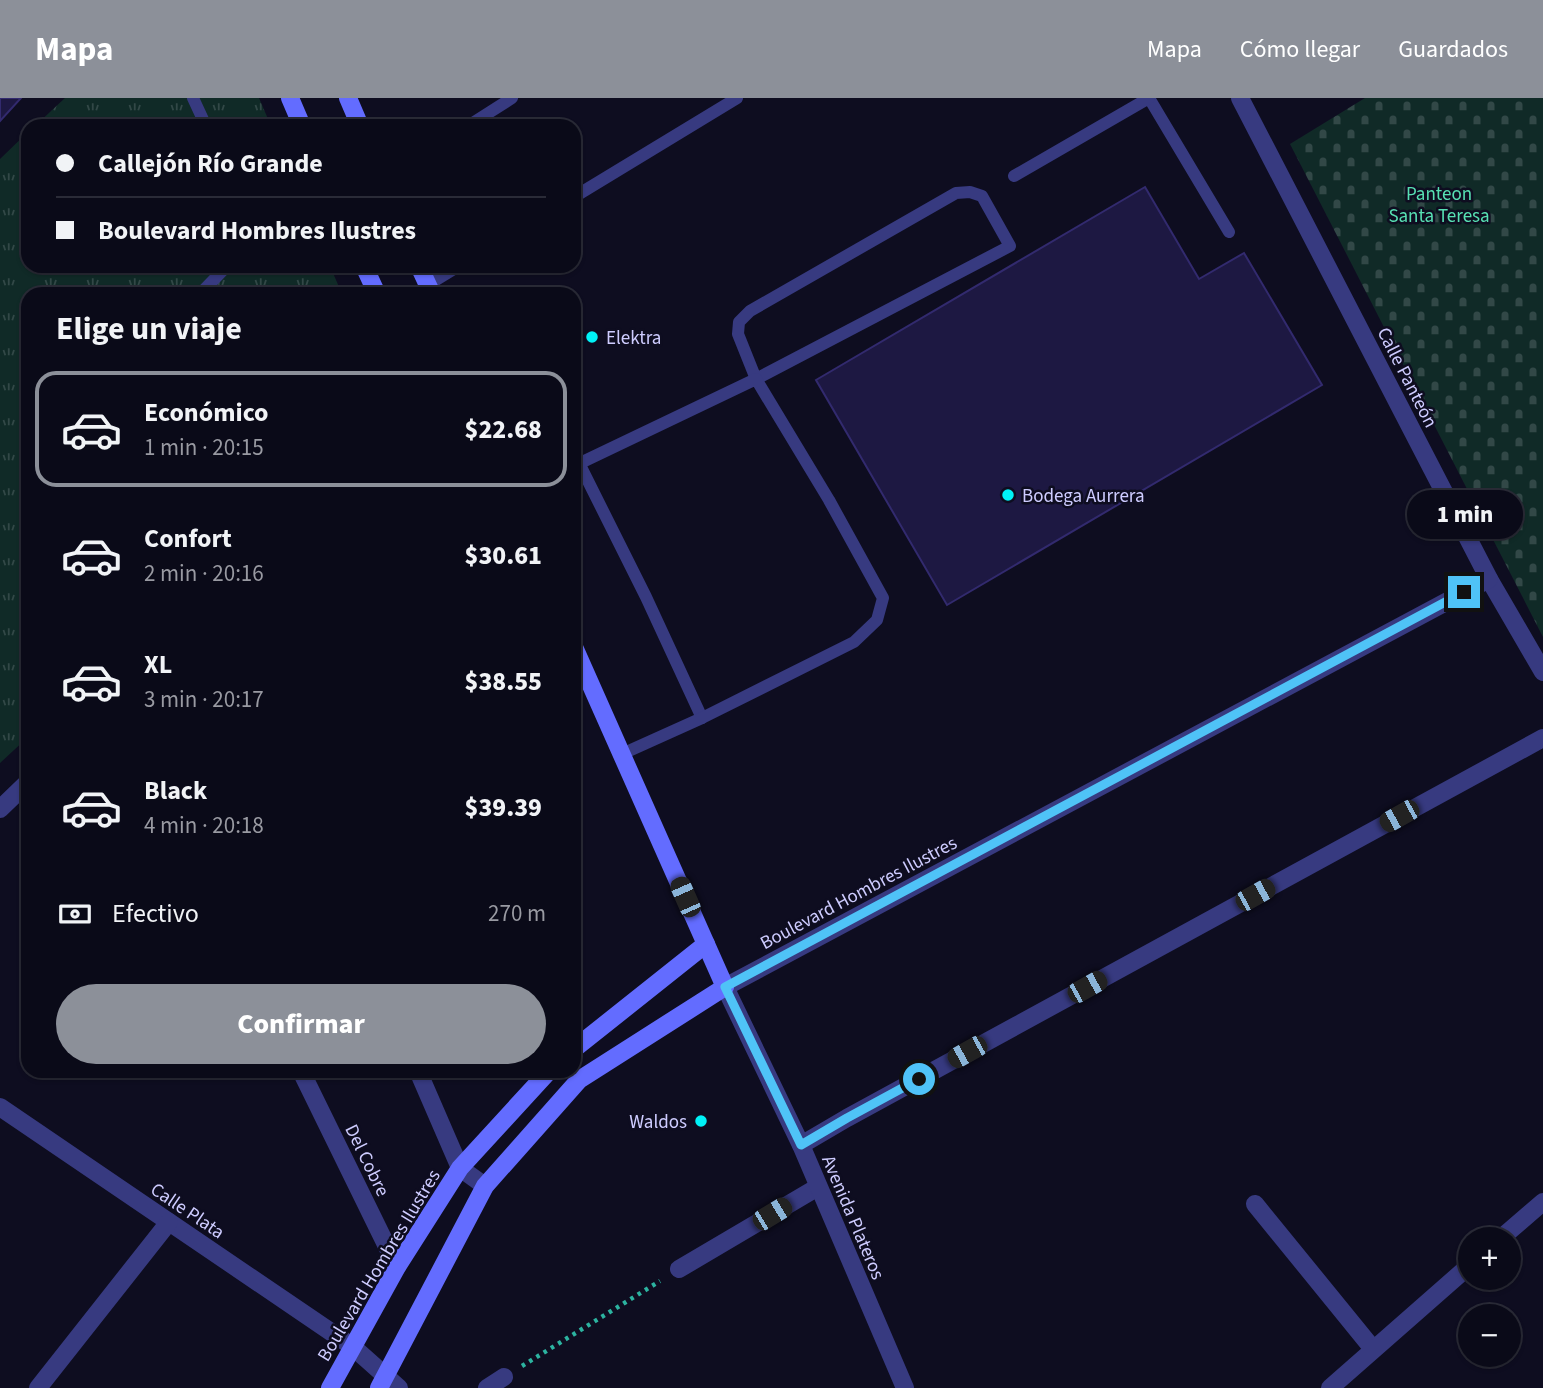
<!DOCTYPE html>
<html lang="es">
<head>
<meta charset="utf-8">
<style>
	:root { --surface:#0a0a18; --page:#181825; --text:#f1f3f6; --muted:#999aa2; --line:#2a2b37; --accent:#8c9099 }
	body { margin:0; font-family:"Source Sans 3",sans-serif; background:var(--page); color:var(--text); height:100vh; display:flex; flex-direction:column; font-size:26px; white-space:nowrap }
	* { box-sizing:border-box; margin:0 }
	p { font-size:23px; color:var(--muted) }
	.icon { flex:none; width:38px; height:38px; fill:none; stroke:currentColor; stroke-width:2; stroke-linecap:round; stroke-linejoin:round }
	.map { position:relative; flex:1; overflow:hidden }
	.side { position:absolute; left:21px; top:189px; width:560px; height:791px; display:flex; flex-direction:column; background:var(--surface); border-radius:21px; box-shadow:0 2px 5px #0004,0 0 0 2px var(--line) }
	.side>* { flex:none }
	.top-card { position:absolute; left:21px; top:21px; width:560px; height:154px; border-radius:21px; box-shadow:0 2px 5px #0004,0 0 0 2px var(--line); display:grid; align-content:center; height:154px; padding:0 35px; background:var(--surface) }
	.controls { position:absolute; left:1458px; top:1129px; display:grid; gap:14px }
	.controls a { display:grid; place-items:center; width:63px; height:63px; border-radius:50%; background:var(--surface); box-shadow:0 2px 5px #0004,0 0 0 2px var(--line); font-size:35px }
	.end { position:absolute; width:32px; height:32px; margin:-16px; border:9px solid #4fc3f7; background:#111; box-shadow:0 0 0 4px #111 }
	.from { border-radius:50% }
	.bubble { position:absolute; height:49px; border-radius:24px; background:var(--surface); box-shadow:0 2px 5px #0004,0 0 0 2px var(--line); font-size:23px; font-weight:800; line-height:49px; text-align:center }
	.car { position:absolute; width:21px; height:42px; margin:-21px -10px; border-radius:9px; box-shadow:0 0 5px 2px #0007; background:linear-gradient(#222 24%,#8ab4d8 0 40%,#222 0 76%,#8ab4d8 0 86%,#222 0) }
	.top-card b { display:flex; align-items:center; gap:24px; height:66px; font-size:26px }
	.top-card b+b { border-top:2px solid var(--line) }
	.top-card i { width:18px; height:18px; background:var(--text) }
	ul { padding:0; list-style:none }
	li { display:flex; align-items:center; gap:21px; height:116px; margin:0 14px 10px; padding:0 21px; border:4px solid transparent; border-radius:21px }
	li div { flex:1 }
	li b { display:block; font-size:26px }
	li em { font-style:normal; font-weight:800 }
	li.current { border-color:var(--accent) }
	li>.icon { width:63px; height:63px; stroke-width:1.5 }
	h2 { padding:0 35px; font-size:32px; line-height:84px }
	.pay { display:flex; align-items:center; gap:18px; height:77px; padding:0 35px; font-size:26px }
	.pay p { margin-inline-start:auto }
	.button { display:flex; gap:14px; margin-top:auto; padding:14px 35px }
	.button a { flex:1; height:80px; border-radius:42px; background:var(--accent); color:#fff; font-size:28px; font-weight:800; line-height:80px; text-align:center }
	header { display:flex; align-items:center; gap:42px; box-sizing:border-box; height:98px; padding:0 35px; background:var(--accent); color:#fff }
	header strong { font-size:33px }
	nav { display:flex; gap:38px; margin-inline-start:auto; font-size:24px }
	.map>svg:first-child { display:block }
	.cemetery { fill:url(#cemetery-stones) }
	.park { fill:url(#park-tufts) }
	.building { fill:#1d1842; stroke:#322a6e; stroke-width:2 }
	.lines { fill:none; stroke-linecap:round; stroke-linejoin:round }
	.path { stroke:#2cb3a0; stroke-width:4.5; stroke-dasharray:3.5 5; stroke-linecap:butt }
	.lane { stroke:#373a80; stroke-width:12 }
	.street { stroke:#373a80; stroke-width:18 }
	.secondary { stroke:#636cff; stroke-width:18 }
	.route { stroke:#4fc3f7; stroke-width:9 }
	.poi-dot { fill:#00f2f7; stroke:#0e0d20; stroke-width:2.5 }
	.labels { text-anchor:middle; stroke-width:5; stroke-linejoin:round; paint-order:stroke }
	.park-label { font-size:19px; fill:#57e0b3; stroke:#0e0d20 }
	.poi-label { font-size:19px; fill:#ceccff; stroke:#0e0d20; text-anchor:start }
	.street-label { font-size:19px; fill:#ceccff; stroke:#0e0d20 }
</style>
</head>
<body>
<header>
<strong>Mapa</strong>
<nav><a>Mapa</a><a>Cómo llegar</a><a>Guardados</a></nav>
</header>
<div class="map">
<svg width="1543" height="1290" viewBox="0 0 1543 1290">
	<defs>
		<pattern id="cemetery-stones" width="16" height="16" patternUnits="userSpaceOnUse" patternTransform="scale(1.75)"><rect width="16" height="16" fill="#102a27"/><path d="M2 7V4a2 2 0 0 1 4 0v3zM10 15v-3a2 2 0 0 1 4 0v3z" fill="#324847"/></pattern>
		<pattern id="park-tufts" width="24" height="20" patternUnits="userSpaceOnUse" patternTransform="scale(1.75)"><rect width="24" height="20" fill="#102a27"/><path d="M3 7l-1-3M5 7V3M7 7l1-3M15 17l-1-3M17 17v-4M19 17l1-3" fill="none" stroke="#324847"/></pattern>
	</defs>
	<rect width="100%" height="100%" fill="#0e0d20"/>
	<polygon class="cemetery" points="1365,0 1543,0 1543,539 1290,46"/>
	<g class="park">
		<polygon points="65,0 259,0 271,28 35,28"/>
		<polygon points="28,34 28,168 330,168 342,196 28,196 28,639 0,665 0,61"/>
	</g>
	<g class="building">
		<polygon points="0,0 21,0 0,23"/>
		<polygon points="1145,89 1199,181 1244,155 1322,287 947,507 816,282"/>
	</g>
	<g class="lines">
		<polyline class="path" points="522,1268 660,1183"/>
		<g class="lane">
			<polyline points="193,0 206,28"/>
			<polyline points="1149,0 1229,134"/>
			<polyline points="468,28 512,0"/>
			<polyline points="1014,78 1149,0"/>
			<polygon points="970,94 982,98 1010,148 756,281 738,236 739,224 750,213 956,95"/>
			<polyline points="574,99 737,0"/>
			<polyline points="428,187 459,168"/>
			<polyline points="200,196 227,168"/>
			<polyline points="579,365 646,499 702,620"/>
			<polyline points="574,368 756,281 829,402 883,500 877,522 854,544 702,620 622,656"/>
		</g>
		<g class="street">
			<polyline points="1240,0 1489,481 1543,574"/>
			<polyline points="0,711 28,684"/>
			<polyline points="301,973 397,1169"/>
			<polyline points="418,973 460,1070 485,1088"/>
			<polyline points="0,1009 353,1249 399,1290"/>
			<polyline points="801,1047 847,1020 1543,640"/>
			<polyline points="1255,1106 1373,1251"/>
			<polyline points="1500,1141 1543,1104"/>
			<polyline points="679,1171 818,1089"/>
			<polyline points="38,1290 169,1124"/>
			<polyline points="487,1290 504,1279"/>
			<polyline points="905,1290 801,1047 725,889 1489,481"/>
			<polyline points="1330,1290 1470,1167"/>
		</g>
		<g class="secondary">
			<polyline points="290,0 302,28"/>
			<polyline points="348,0 360,28"/>
			<polyline points="364,168 377,196"/>
			<polyline points="419,168 432,196"/>
			<polyline points="574,951 706,846"/>
			<polyline points="330,1290 397,1169 460,1070 549,973"/>
			<polyline points="379,1290 485,1088 579,982 725,889 574,549"/>
		</g>
	</g>
	<g class="lines">
		<polyline class="route" points="919,981 847,1020 801,1047 725,889 1464,494"/>
	</g>
	<g class="poi-dot">
		<circle cx="592" cy="239" r="7"/>
		<circle cx="1008" cy="397" r="7"/>
		<circle cx="701" cy="1023" r="7"/>
	</g>
	<g class="labels">
		<g class="park-label">
			<text x="1439" y="102">Panteon<tspan x="1439" dy="22">Santa Teresa</tspan></text>
		</g>
		<g class="poi-label">
			<text x="606" y="246">Elektra</text>
			<text x="1022" y="404">Bodega Aurrera</text>
			<text x="687" y="1030" text-anchor="end">Waldos</text>
		</g>
		<g class="street-label">
			<text transform="translate(1408 279) rotate(63)" y="7">Calle Panteón</text>
			<text transform="translate(858 794) rotate(-28)" y="7">Boulevard Hombres Ilustres</text>
			<text transform="translate(368 1062) rotate(64)" y="7">Del Cobre</text>
			<text transform="translate(188 1112) rotate(34)" y="7">Calle Plata</text>
			<text transform="translate(854 1119) rotate(67)" y="7">Avenida Plateros</text>
			<text transform="translate(378 1167) rotate(-59)" y="7">Boulevard Hombres Ilustres</text>
		</g>
	</g>
</svg>
<div class="controls">
<a>+</a>
<a>−</a>
</div>
<i class="end from" style="left:919px;top:981px"></i>
<i class="end" style="left:1464px;top:494px"></i>
<div class="bubble" style="left:1407px;top:392px;width:116px">1 min</div>
<i class="car" style="left:1399px;top:718px;rotate:241deg"></i>
<i class="car" style="left:1255px;top:797px;rotate:61deg"></i>
<i class="car" style="left:685px;top:799px;rotate:336deg"></i>
<i class="car" style="left:1087px;top:889px;rotate:61deg"></i>
<i class="car" style="left:967px;top:954px;rotate:241deg"></i>
<i class="car" style="left:772px;top:1116px;rotate:59deg"></i>
<div class="top-card">
<b><i class="from"></i>Callejón Río Grande</b>
<b><i></i>Boulevard Hombres Ilustres</b>
</div>
<section class="side">
<h2>Elige un viaje</h2>
<ul>
<li class="current"><svg class="icon" aria-label="car" viewBox="0 0 24 24"><path d="M5 17H2v-5l4-1 3-4h7l3 4 3 1v5h-3M9 17h6M6 11h13"/><circle cx="7" cy="17" r="2"/><circle cx="17" cy="17" r="2"/></svg><div><b>Económico</b><p>1 min · 20:15</p></div><em>$22.68</em></li>
<li><svg class="icon" aria-label="car" viewBox="0 0 24 24"><path d="M5 17H2v-5l4-1 3-4h7l3 4 3 1v5h-3M9 17h6M6 11h13"/><circle cx="7" cy="17" r="2"/><circle cx="17" cy="17" r="2"/></svg><div><b>Confort</b><p>2 min · 20:16</p></div><em>$30.61</em></li>
<li><svg class="icon" aria-label="car" viewBox="0 0 24 24"><path d="M5 17H2v-5l4-1 3-4h7l3 4 3 1v5h-3M9 17h6M6 11h13"/><circle cx="7" cy="17" r="2"/><circle cx="17" cy="17" r="2"/></svg><div><b>XL</b><p>3 min · 20:17</p></div><em>$38.55</em></li>
<li><svg class="icon" aria-label="car" viewBox="0 0 24 24"><path d="M5 17H2v-5l4-1 3-4h7l3 4 3 1v5h-3M9 17h6M6 11h13"/><circle cx="7" cy="17" r="2"/><circle cx="17" cy="17" r="2"/></svg><div><b>Black</b><p>4 min · 20:18</p></div><em>$39.39</em></li>
</ul>
<div class="pay"><svg class="icon" aria-label="cash" viewBox="0 0 24 24"><path d="M3 7h18v10H3z"/><circle cx="12" cy="12" r="2"/></svg>Efectivo<p>270 m</p></div>
<div class="button"><a>Confirmar</a></div>
</section>
</div>
</body>
</html>
